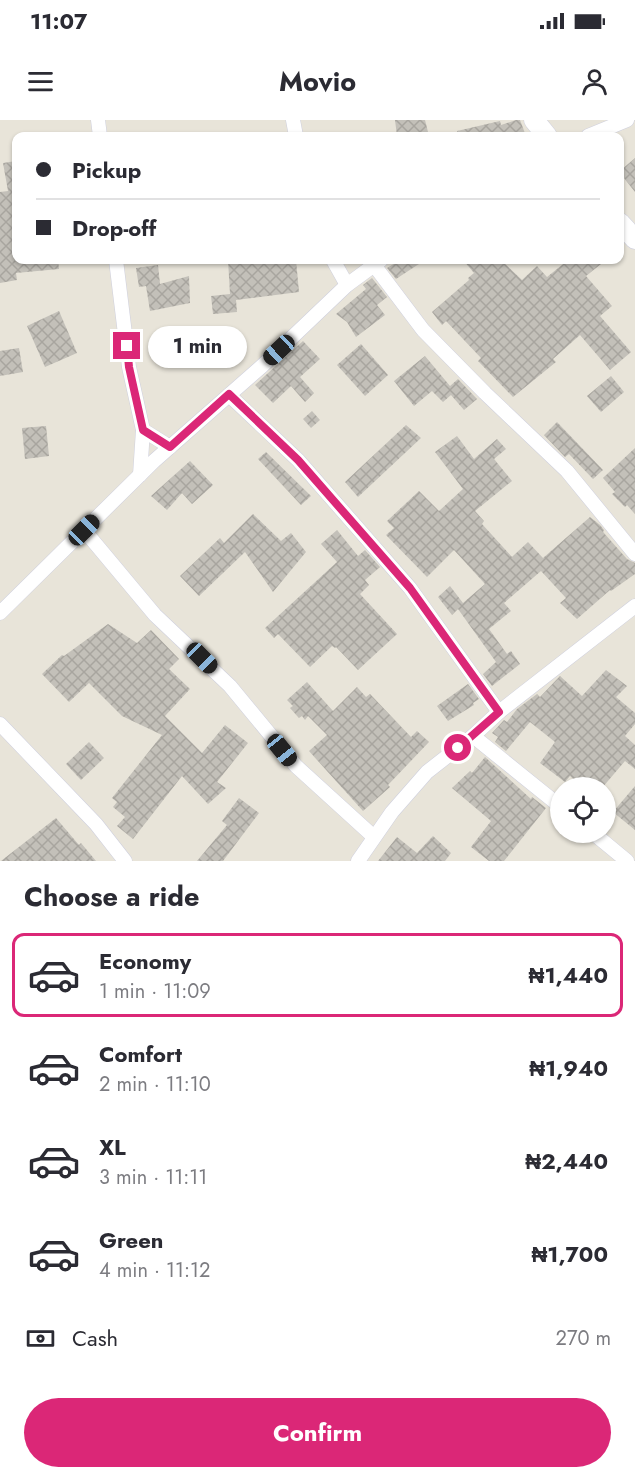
<!DOCTYPE html>
<html lang="en">
<head>
<meta charset="utf-8">
<style>
	:root { --surface:#fff; --page:#f7f7f7; --text:#2b2b33; --muted:#7c7c81; --line:#e1e1e2; --accent:#db2777 }
	body { margin:0; font-family:Jost,sans-serif; background:var(--page); color:var(--text); height:100vh; display:flex; flex-direction:column; font-size:22px; white-space:nowrap }
	* { box-sizing:border-box; margin:0 }
	p { font-size:20px; color:var(--muted) }
	.icon { flex:none; width:33px; height:33px; fill:none; stroke:currentColor; stroke-width:2; stroke-linecap:round; stroke-linejoin:round }
	.map { position:relative; height:741px; overflow:hidden }
	.details { display:flex; flex-direction:column; background:var(--surface); flex:1 }
	.details>* { flex:none }
	.hud { position:absolute; left:12px; top:12px; width:612px; height:132px; border-radius:12px; box-shadow:0 2px 4px #0004; display:grid; align-content:center; height:132px; padding:0 24px; background:var(--surface) }
	.tools { position:absolute; left:550px; top:657px; display:grid; gap:12px }
	.tools a { display:grid; place-items:center; width:66px; height:66px; border-radius:50%; background:var(--surface); box-shadow:0 2px 4px #0004; font-size:30px }
	.end { position:absolute; width:27px; height:27px; margin:-14px; border:8px solid #db2777; background:#fff; box-shadow:0 0 0 3px #fff }
	.from { border-radius:50% }
	.bubble { position:absolute; height:42px; border-radius:21px; background:var(--surface); box-shadow:0 2px 4px #0004; font-size:20px; font-weight:700; line-height:42px; text-align:center }
	.car { position:absolute; width:18px; height:36px; margin:-18px -9px; border-radius:8px; box-shadow:0 0 4px 2px #0007; background:linear-gradient(#222 24%,#8ab4d8 0 40%,#222 0 76%,#8ab4d8 0 86%,#222 0) }
	.hud b { display:flex; align-items:center; gap:21px; height:57px; font-size:22px }
	.hud b+b { border-top:2px solid var(--line) }
	.hud i { width:15px; height:15px; background:var(--text) }
	ul { padding:0; list-style:none }
	li { display:flex; align-items:center; gap:18px; height:84px; margin:0 12px 9px; padding:0 12px; border:3px solid transparent; border-radius:12px }
	li div { flex:1 }
	li b { display:block; font-size:22px }
	li em { font-style:normal; font-weight:700 }
	li.on { border-color:var(--accent) }
	li>.icon { width:54px; height:54px; stroke-width:1.5 }
	h2 { padding:0 24px; font-size:27px; line-height:72px }
	.pay { display:flex; align-items:center; gap:15px; height:66px; padding:0 24px; font-size:22px }
	.pay p { margin-inline-start:auto }
	.primary-button { display:flex; gap:12px; margin-top:auto; padding:12px 24px }
	.primary-button a { flex:1; height:69px; border-radius:36px; background:var(--accent); color:#fff; font-size:24px; font-weight:700; line-height:69px; text-align:center }
	.status { display:flex; justify-content:space-between; align-items:center; height:42px; padding:0 30px; background:var(--surface); direction:ltr }
	.status svg { height:16px; fill:currentColor }
	header { display:flex; justify-content:space-between; align-items:center; height:78px; padding:0 24px; background:var(--surface); font-size:27px; font-weight:700 }
	.map>svg:first-child { display:block }
	.building { fill:url(#building-cross-hatch) }
	.lines { fill:none; stroke-linecap:round; stroke-linejoin:round }
	.street-casing { stroke:#cfd0de; stroke-width:15 }
	.secondary-casing { stroke:#cfd0de; stroke-width:21 }
	.street { stroke:#fff; stroke-width:14 }
	.secondary { stroke:#fff; stroke-width:20 }
	.route { stroke:#db2777; stroke-width:8 }
</style>
</head>
<body>
<div class="status"><b>11:07</b><svg viewBox="0 0 49 12"><path d="M0 12V9h3v3zM5 12V6h3v6zM10 12V3h3v9zM15 12V0h3v12zM26 1h20v11H26zM47 4h2v5h-2z"/></svg></div>
<header><svg class="icon" aria-label="menu" viewBox="0 0 24 24"><path d="M4 6h16M4 12h16M4 18h16"/></svg>Movio<svg class="icon" aria-label="person" viewBox="0 0 24 24"><circle cx="12" cy="8" r="4"/><path d="M4 21q1-7 8-7t8 7"/></svg></header>
<div class="map">
<svg width="635" height="741" viewBox="0 0 635 741">
	<defs>
		<pattern id="building-cross-hatch" width="8" height="8" patternUnits="userSpaceOnUse" patternTransform="scale(1.5)"><rect width="8" height="8" fill="#c3c0b9"/><path d="M0 0l8 8M0 8l8-8" fill="none" stroke="#a8a59f"/></pattern>
	</defs>
	<rect width="100%" height="100%" fill="#e8e4d9"/>
	<g class="building">
		<polygon points="395,0 425,0 429,16 397,16"/>
		<polygon points="516,0 520,0 526,16 458,16 457,11 500,1 501,5"/>
		<polygon points="635,38 635,72 620,53 620,51"/>
		<polygon points="16,41 16,140 58,140 59,149 16,153 17,160 0,163 0,72 8,71 3,43"/>
		<polygon points="228,140 296,140 299,172 236,180 237,192 213,194 211,176 230,174"/>
		<polygon points="400,140 425,140 396,159 387,148"/>
		<polygon points="463,140 501,140 522,160 537,146 547,157 568,140 606,140 586,156 612,186 600,196 631,232 610,250 580,215 553,239 556,242 513,277 478,241 481,238 446,201 442,205 432,192 469,160 468,158 474,153"/>
		<polygon points="158,145 160,164 189,156 190,183 150,191 146,166 139,167 136,148"/>
		<polygon points="372,158 387,177 377,185 385,195 356,217 347,202 336,194 366,169 363,165"/>
		<polygon points="59,191 77,233 45,247 27,206"/>
		<polygon points="303,221 320,239 300,257 314,273 305,282 291,266 273,283 255,265"/>
		<polygon points="361,224 388,255 365,276 337,245"/>
		<polygon points="19,228 23,252 0,256 0,231"/>
		<polygon points="425,236 450,266 458,259 477,279 464,290 451,275 443,282 432,271 414,286 394,261"/>
		<polygon points="611,256 624,272 601,292 587,276"/>
		<polygon points="312,291 320,300 311,308 303,299"/>
		<polygon points="557,302 603,350 593,359 569,334 565,337 544,315"/>
		<polygon points="406,305 421,318 358,377 345,362"/>
		<polygon points="46,306 49,336 25,339 22,308"/>
		<polygon points="457,316 474,339 497,319 506,329 494,339 512,361 475,391 484,401 482,404 512,437 528,422 543,438 590,397 600,405 604,410 603,412 627,439 635,443 635,454 611,471 610,470 577,499 560,483 566,478 541,451 504,483 511,491 489,509 507,534 511,531 520,544 492,566 483,554 496,542 458,489 452,495 438,477 450,466 463,483 485,464 454,430 427,457 386,415 394,408 387,401 419,371 439,391 463,369 435,332"/>
		<polygon points="635,328 635,394 627,385 625,387 612,374 615,372 603,358"/>
		<polygon points="266,332 311,376 301,385 258,339"/>
		<polygon points="190,341 213,365 192,384 182,373 167,390 151,376"/>
		<polygon points="253,394 281,421 291,413 306,432 273,472 245,432 199,476 180,456 220,418 224,423"/>
		<polygon points="337,410 358,436 365,430 380,447 365,460 369,465 360,474 397,514 358,550 336,527 335,528 332,526 310,547 278,514 274,518 265,508 337,442 321,424"/>
		<polygon points="108,504 137,523 151,510 179,539 169,549 190,569 165,596 202,633 225,605 248,623 217,662 226,668 208,684 182,656 133,719 117,706 125,697 113,687 117,682 112,678 162,615 122,596 89,563 69,582 42,554 62,535 64,536"/>
		<polygon points="606,550 627,566 616,577 635,593 635,604 625,616 635,625 635,649 625,641 602,668 583,668 570,656 565,662 540,643 555,622 530,602 506,631 495,622 498,617 492,613 504,600 507,602 517,589 537,574 540,577 560,556 582,576"/>
		<polygon points="307,562 333,591 357,567 366,577 370,574 411,617 417,611 429,622 388,665 390,667 363,691 309,631 327,615 308,596 305,600 302,596 299,598 290,588 293,586 287,580"/>
		<polygon points="468,564 479,579 473,583 474,585 448,601 437,586"/>
		<polygon points="89,622 104,638 81,660 66,644"/>
		<polygon points="485,637 531,679 532,677 546,688 504,741 489,741 471,727 491,701 452,668 470,651 472,653"/>
		<polygon points="635,666 635,710 613,692"/>
		<polygon points="239,678 259,693 223,741 197,741 227,705 222,701"/>
		<polygon points="56,698 79,725 81,723 96,741 1,741"/>
		<polygon points="433,716 451,733 445,741 378,741 397,717 417,733"/>
	</g>
	<g class="lines">
		<defs>
			<g id="street">
				<polyline points="98,0 100,16"/>
				<polyline points="293,0 296,16"/>
				<polyline points="588,16 627,0"/>
				<polyline points="116,140 129,247 143,310 140,355"/>
				<polyline points="333,140 347,165"/>
				<polyline points="374,145 423,210 485,273 567,351 635,434"/>
				<polyline points="229,275 298,340 410,468 499,592"/>
				<polyline points="143,310 170,327"/>
				<polyline points="84,410 155,495 230,566 296,646 374,717"/>
				<polyline points="0,493 154,341 262,246 347,165 381,140"/>
				<polyline points="0,604 96,704 125,741"/>
				<polyline points="473,616 561,687"/>
				<polyline points="592,712 627,741"/>
				<polyline points="358,741 392,692 427,652 473,616 499,592 635,486"/>
			</g>
			<g id="secondary">
				<polyline points="534,0 547,16"/>
				<polyline points="620,103 635,119"/>
			</g>
		</defs>
		<use href="#street" class="street-casing"/>
		<use href="#secondary" class="secondary-casing"/>
		<use href="#street" class="street"/>
		<use href="#secondary" class="secondary"/>
	</g>
	<g class="lines">
		<polyline class="route" points="127,226 129,247 143,310 170,327 229,274 298,340 410,468 499,592 458,628"/>
	</g>
</svg>
<div class="tools">
<a><svg class="icon" aria-label="locate" viewBox="0 0 24 24"><circle cx="12" cy="12" r="6"/><path d="M12 2v4M12 18v4M2 12h4M18 12h4"/></svg></a>
</div>
<i class="end from" style="left:458px;top:628px"></i>
<i class="end" style="left:127px;top:226px"></i>
<div class="bubble" style="left:148px;top:206px;width:99px">1 min</div>
<i class="car" style="left:279px;top:230px;rotate:227deg"></i>
<i class="car" style="left:84px;top:410px;rotate:45deg"></i>
<i class="car" style="left:202px;top:538px;rotate:135deg"></i>
<i class="car" style="left:282px;top:630px;rotate:141deg"></i>
<div class="hud">
<b><i class="from"></i>Pickup</b>
<b><i></i>Drop-off</b>
</div>
</div>
<section class="details">
<h2>Choose a ride</h2>
<ul>
<li class="on"><svg class="icon" aria-label="car" viewBox="0 0 24 24"><path d="M5 17H2v-5l4-1 3-4h7l3 4 3 1v5h-3M9 17h6M6 11h13"/><circle cx="7" cy="17" r="2"/><circle cx="17" cy="17" r="2"/></svg><div><b>Economy</b><p>1 min · 11:09</p></div><em>₦1,440</em></li>
<li><svg class="icon" aria-label="car" viewBox="0 0 24 24"><path d="M5 17H2v-5l4-1 3-4h7l3 4 3 1v5h-3M9 17h6M6 11h13"/><circle cx="7" cy="17" r="2"/><circle cx="17" cy="17" r="2"/></svg><div><b>Comfort</b><p>2 min · 11:10</p></div><em>₦1,940</em></li>
<li><svg class="icon" aria-label="car" viewBox="0 0 24 24"><path d="M5 17H2v-5l4-1 3-4h7l3 4 3 1v5h-3M9 17h6M6 11h13"/><circle cx="7" cy="17" r="2"/><circle cx="17" cy="17" r="2"/></svg><div><b>XL</b><p>3 min · 11:11</p></div><em>₦2,440</em></li>
<li><svg class="icon" aria-label="car" viewBox="0 0 24 24"><path d="M5 17H2v-5l4-1 3-4h7l3 4 3 1v5h-3M9 17h6M6 11h13"/><circle cx="7" cy="17" r="2"/><circle cx="17" cy="17" r="2"/></svg><div><b>Green</b><p>4 min · 11:12</p></div><em>₦1,700</em></li>
</ul>
<div class="pay"><svg class="icon" aria-label="cash" viewBox="0 0 24 24"><path d="M3 7h18v10H3z"/><circle cx="12" cy="12" r="2"/></svg>Cash<p>270 m</p></div>
<div class="primary-button"><a>Confirm</a></div>
</section>
</body>
</html>
